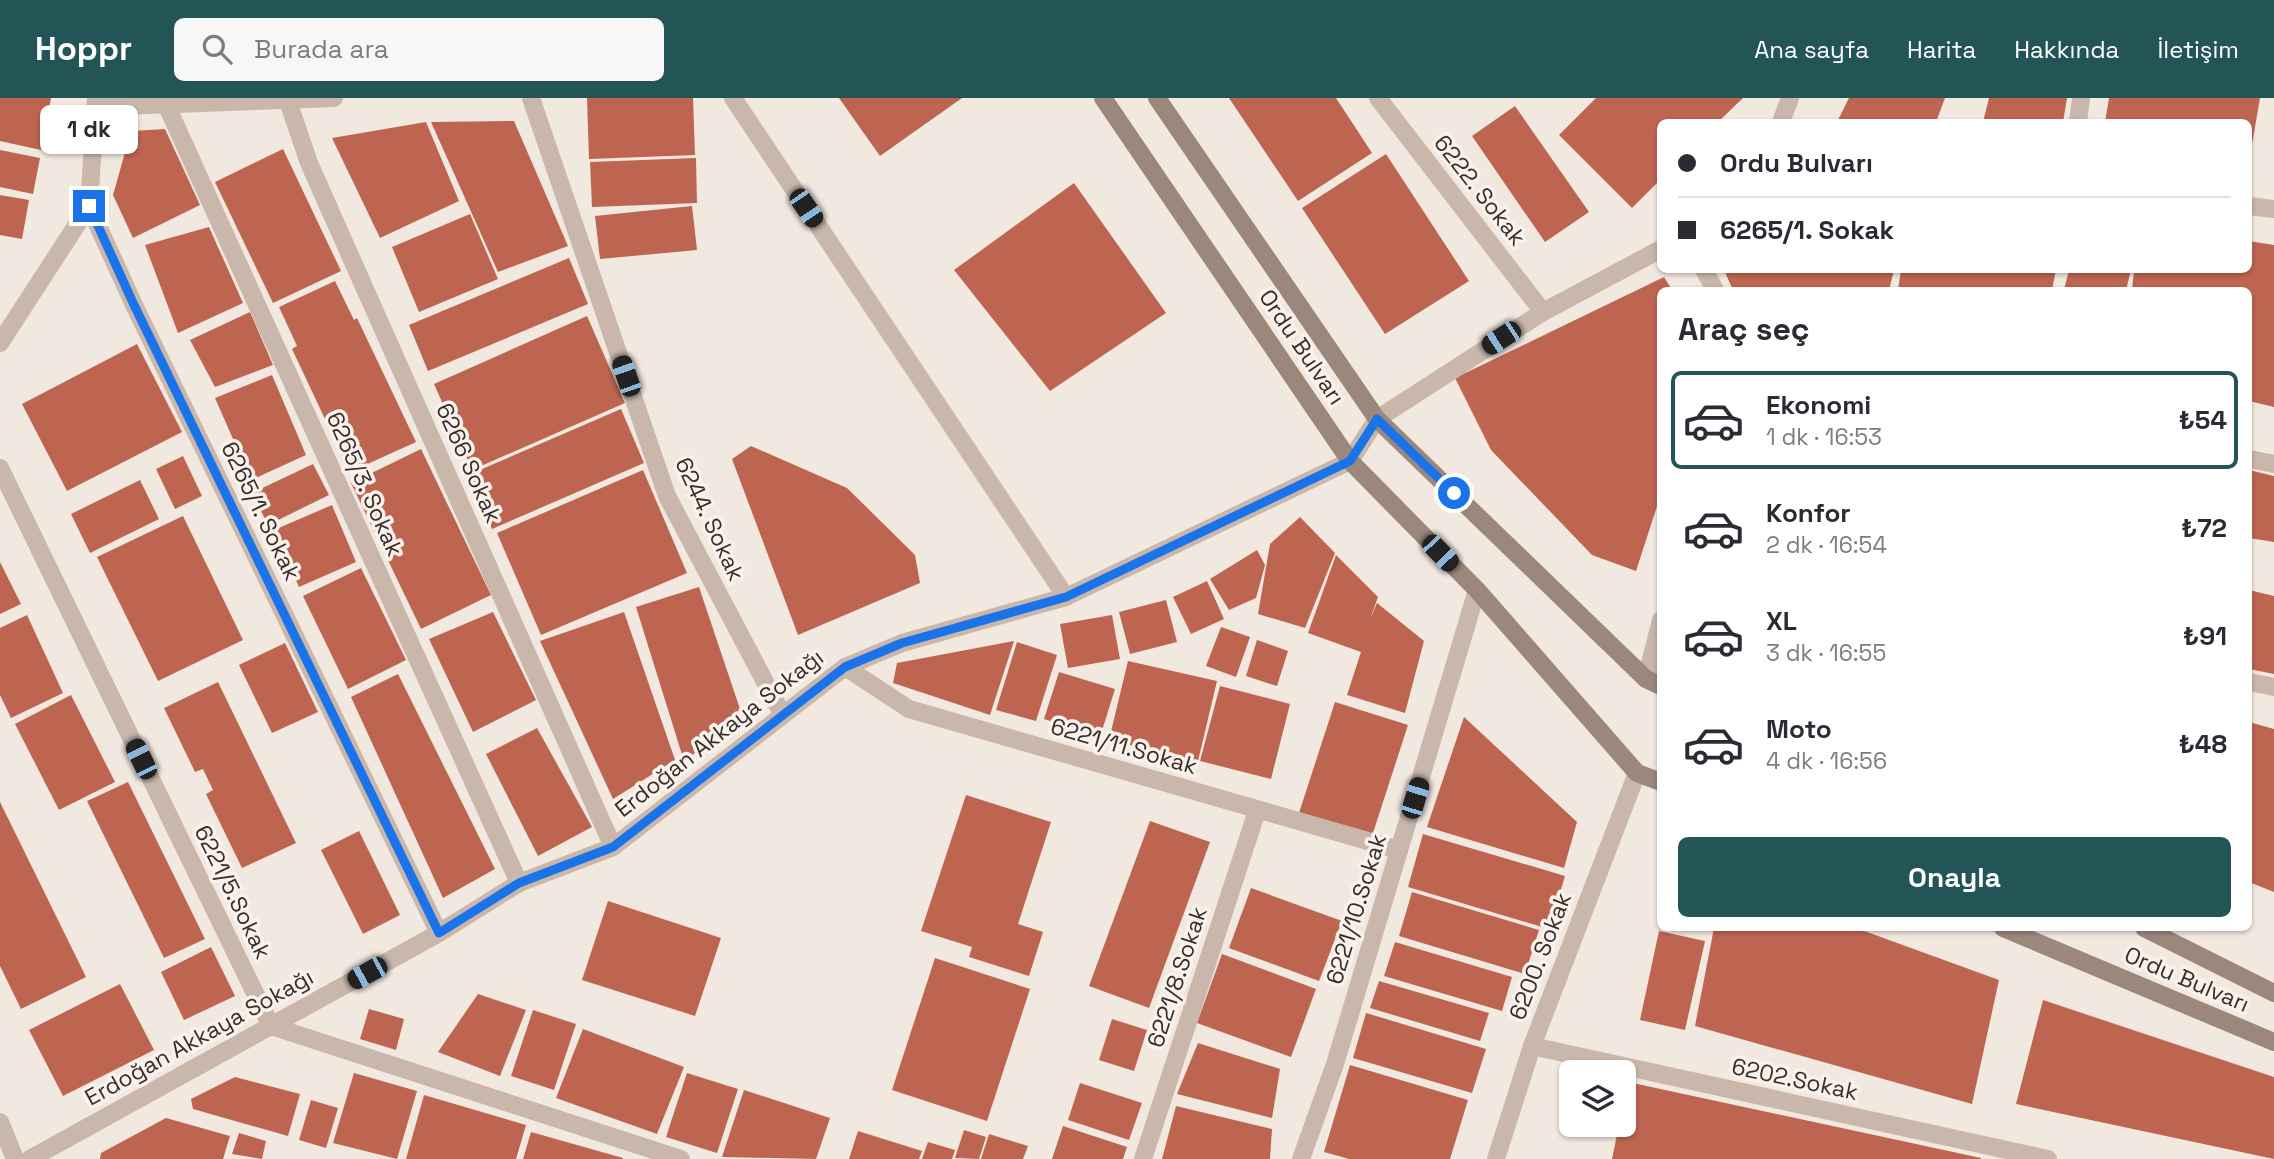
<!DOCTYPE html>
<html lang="tr">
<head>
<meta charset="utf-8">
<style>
	:root { --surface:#fff; --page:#f7f7f7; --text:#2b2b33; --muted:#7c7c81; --line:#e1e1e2; --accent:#235556 }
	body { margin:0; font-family:"Space Grotesk",sans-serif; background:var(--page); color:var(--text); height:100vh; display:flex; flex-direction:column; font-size:26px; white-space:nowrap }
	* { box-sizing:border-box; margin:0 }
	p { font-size:23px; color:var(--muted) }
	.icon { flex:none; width:38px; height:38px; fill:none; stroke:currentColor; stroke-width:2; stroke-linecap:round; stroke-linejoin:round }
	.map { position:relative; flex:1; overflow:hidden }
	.panel { position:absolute; left:1657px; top:189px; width:595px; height:644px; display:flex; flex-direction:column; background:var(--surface); border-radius:10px; box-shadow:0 2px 5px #0004 }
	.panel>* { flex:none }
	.banner { position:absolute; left:1657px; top:21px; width:595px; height:154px; border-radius:10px; box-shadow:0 2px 5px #0004; display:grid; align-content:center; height:154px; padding:0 21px; background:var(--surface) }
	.controls { position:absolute; left:1559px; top:962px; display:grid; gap:14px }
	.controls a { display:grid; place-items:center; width:77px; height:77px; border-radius:10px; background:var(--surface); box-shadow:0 2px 5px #0004; font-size:35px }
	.end { position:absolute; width:32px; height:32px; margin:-16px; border:9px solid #1a73e8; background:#fff; box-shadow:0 0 0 4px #fff }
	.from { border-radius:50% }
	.bubble { position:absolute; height:49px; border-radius:10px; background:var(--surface); box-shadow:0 2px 5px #0004; font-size:23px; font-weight:700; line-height:49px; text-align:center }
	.car { position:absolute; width:21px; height:42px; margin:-21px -10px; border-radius:9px; box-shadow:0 0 5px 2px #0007; background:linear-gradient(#222 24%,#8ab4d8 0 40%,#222 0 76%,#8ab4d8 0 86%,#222 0) }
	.banner b { display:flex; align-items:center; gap:24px; height:66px; font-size:26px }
	.banner b+b { border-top:2px solid var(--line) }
	.banner i { width:18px; height:18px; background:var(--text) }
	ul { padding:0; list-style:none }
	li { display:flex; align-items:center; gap:21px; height:98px; margin:0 14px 10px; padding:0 7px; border:4px solid transparent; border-radius:10px }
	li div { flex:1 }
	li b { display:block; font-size:26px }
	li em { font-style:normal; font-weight:700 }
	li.active { border-color:var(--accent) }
	li>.icon { width:63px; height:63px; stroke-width:1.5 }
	h2 { padding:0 21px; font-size:32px; line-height:84px }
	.cta { display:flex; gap:14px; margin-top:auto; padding:14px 21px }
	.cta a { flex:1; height:80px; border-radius:10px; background:var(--accent); color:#fff; font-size:28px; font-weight:700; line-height:80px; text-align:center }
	header { display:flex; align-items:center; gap:42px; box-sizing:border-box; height:98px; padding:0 35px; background:var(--accent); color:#fff }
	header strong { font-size:33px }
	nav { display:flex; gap:38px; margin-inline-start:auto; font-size:24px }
	.search { width:490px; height:63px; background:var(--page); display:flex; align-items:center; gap:18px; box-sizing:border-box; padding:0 24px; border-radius:10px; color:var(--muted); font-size:26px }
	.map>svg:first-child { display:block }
	.building { fill:#bd6551 }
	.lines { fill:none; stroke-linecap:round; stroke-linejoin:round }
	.minor { stroke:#c9b7ac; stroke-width:18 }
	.tertiary { stroke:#c9b7ac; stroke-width:18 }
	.secondary { stroke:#9c877d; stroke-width:18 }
	.route { stroke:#1a73e8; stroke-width:9 }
	.labels { text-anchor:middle; stroke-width:7; stroke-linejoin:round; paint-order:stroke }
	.street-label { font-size:23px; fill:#372e2a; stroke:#f9f2ec }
</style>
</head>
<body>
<header>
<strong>Hoppr</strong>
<div class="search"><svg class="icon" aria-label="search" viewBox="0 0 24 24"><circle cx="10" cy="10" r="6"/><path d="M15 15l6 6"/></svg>Burada ara</div>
<nav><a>Ana sayfa</a><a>Harita</a><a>Hakkında</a><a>İletişim</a></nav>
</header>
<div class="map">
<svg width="2274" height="1061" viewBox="0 0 2274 1061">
	<rect width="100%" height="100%" fill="#f1e8df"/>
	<g class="building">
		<polygon points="0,0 51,0 41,52 0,43"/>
		<polygon points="587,0 693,0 695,57 589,61"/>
		<polygon points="839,0 962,0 880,58"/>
		<polygon points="1229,0 1336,0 1372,55 1298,103"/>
		<polygon points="1596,0 1743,0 1718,24 1661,24 1661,81 1632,110 1559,37"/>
		<polygon points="1849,0 1945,0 1936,24 1837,24"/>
		<polygon points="1989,0 2067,0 2063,24 1983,24"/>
		<polygon points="2109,0 2260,0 2250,58 2249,24 2105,24"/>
		<polygon points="1515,8 1589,114 1545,144 1472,38"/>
		<polygon points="514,23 568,148 498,174 431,24"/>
		<polygon points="426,24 459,103 380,140 332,40"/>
		<polygon points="165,31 200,107 133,140 113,97 131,33"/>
		<polygon points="283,51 341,173 273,205 215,84"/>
		<polygon points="0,52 40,60 33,96 0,89"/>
		<polygon points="1386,56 1469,183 1385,236 1302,110"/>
		<polygon points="696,60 697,105 592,109 590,64"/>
		<polygon points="1074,85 1166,215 1050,293 954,172"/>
		<polygon points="0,97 29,102 22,141 0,137"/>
		<polygon points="692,108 697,152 600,161 595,118"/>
		<polygon points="470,116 498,181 419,214 392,149"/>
		<polygon points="209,129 243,205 178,235 145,147"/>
		<polygon points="2249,143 2274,147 2274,309 2249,303 2249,192 2132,192 2134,172 2249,172"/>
		<polygon points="569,160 588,206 428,273 409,227"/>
		<polygon points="1724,172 1894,172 1889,192 1733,192"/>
		<polygon points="1901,172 2056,172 2052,192 1898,192"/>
		<polygon points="2069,172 2131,172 2126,192 2064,192"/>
		<polygon points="1664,179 1672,192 1661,192 1661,396 1636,473 1592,457 1491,352 1455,280"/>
		<polygon points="335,183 354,222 357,220 416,344 350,374 292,251 297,248 279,209"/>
		<polygon points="250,214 273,267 215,289 190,242"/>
		<polygon points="587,218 625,305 472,372 434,286"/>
		<polygon points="137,246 182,334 67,393 22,306"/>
		<polygon points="272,277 306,357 251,382 215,300"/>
		<polygon points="621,311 644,365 492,431 468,377"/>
		<polygon points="751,348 847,390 915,457 920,485 798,537 732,361"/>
		<polygon points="421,351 491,497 421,531 351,385"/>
		<polygon points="183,358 202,398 175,411 156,371"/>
		<polygon points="313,366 329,397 268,427 252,395"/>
		<polygon points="643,372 687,475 541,537 497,435"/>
		<polygon points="2249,372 2274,378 2274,444 2249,440"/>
		<polygon points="140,382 159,421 90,455 71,416"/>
		<polygon points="332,407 356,464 299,489 274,432"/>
		<polygon points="183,418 243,542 158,583 97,459"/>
		<polygon points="1300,419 1335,455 1305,530 1258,516 1270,446"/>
		<polygon points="1257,452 1265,467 1256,500 1229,512 1210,481"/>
		<polygon points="1336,457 1378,499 1370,521 1377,505 1424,543 1405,615 1347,597 1361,554 1308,535"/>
		<polygon points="0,464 21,506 0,516"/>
		<polygon points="361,470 406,562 348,591 303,498"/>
		<polygon points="1207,483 1224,521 1191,536 1173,499"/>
		<polygon points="699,489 743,620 684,663 636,509"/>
		<polygon points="2249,492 2274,498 2274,576 2249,571"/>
		<polygon points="1166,502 1177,544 1130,556 1119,514"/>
		<polygon points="493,514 536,602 473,634 429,541"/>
		<polygon points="624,514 675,662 613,701 540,543"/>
		<polygon points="27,517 63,595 11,620 0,597 0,530"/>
		<polygon points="1112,517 1120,561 1068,570 1060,526"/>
		<polygon points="1221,529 1250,539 1236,579 1206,568"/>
		<polygon points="1257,542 1288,553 1277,588 1246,578"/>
		<polygon points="1014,543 990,617 893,585 897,565"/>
		<polygon points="1017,544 1057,557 1036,623 996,612"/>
		<polygon points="285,545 318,614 272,635 239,567"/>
		<polygon points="1128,563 1217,583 1198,663 1109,642"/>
		<polygon points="1059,574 1115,591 1100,639 1044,621"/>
		<polygon points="398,576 495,771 443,800 351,599"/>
		<polygon points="218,584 296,745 242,770 206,696 213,692 203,671 195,674 164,610"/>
		<polygon points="1220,588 1290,606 1271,681 1200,663"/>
		<polygon points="71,597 115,684 59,712 15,626"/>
		<polygon points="1335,604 1408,627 1372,738 1299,715"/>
		<polygon points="1464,619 1577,724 1564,770 1427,729"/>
		<polygon points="2249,624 2274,631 2274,794 2249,784"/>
		<polygon points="537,630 592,729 538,758 486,656"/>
		<polygon points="128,684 205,841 164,860 87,703"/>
		<polygon points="966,697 1051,724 1018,826 1043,834 1029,878 969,859 972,849 921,833"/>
		<polygon points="0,704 86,879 21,911 0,868"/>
		<polygon points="1150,723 1210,744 1149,910 1089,888"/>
		<polygon points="359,733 400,817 363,836 321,752"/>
		<polygon points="1423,736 1565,778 1549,831 1408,789"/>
		<polygon points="1251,790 1342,823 1319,883 1229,850"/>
		<polygon points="1412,794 1539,832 1525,876 1399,838"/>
		<polygon points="608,803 721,840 695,918 582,882"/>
		<polygon points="1714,830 1856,830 1999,882 1972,1006 1695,928"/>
		<polygon points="1659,833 1705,843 1685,932 1640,922"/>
		<polygon points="1395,844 1512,879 1502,913 1384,878"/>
		<polygon points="211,849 235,898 184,922 161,874"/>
		<polygon points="1222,856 1316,891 1291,959 1197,925"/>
		<polygon points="935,860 1030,891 987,1023 892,992"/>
		<polygon points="1379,883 1489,915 1480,943 1370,910"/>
		<polygon points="120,886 154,952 63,998 29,932"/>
		<polygon points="478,896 526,912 500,978 438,954"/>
		<polygon points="2043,902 2274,979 2274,1061 2016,1006"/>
		<polygon points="369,911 404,921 396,952 360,941"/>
		<polygon points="533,912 576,926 554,992 511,978"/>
		<polygon points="1366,915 1486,951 1472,995 1353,960"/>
		<polygon points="1112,921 1147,932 1134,973 1099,962"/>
		<polygon points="583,931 684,969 657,1036 556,1000"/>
		<polygon points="1198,945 1280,971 1272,1020 1177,996"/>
		<polygon points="1350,967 1468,1002 1450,1061 1349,1061 1324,1054"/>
		<polygon points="354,975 417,993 397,1061 333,1045"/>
		<polygon points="687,975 738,991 717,1055 666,1039"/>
		<polygon points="235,979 300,996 288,1038 193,1011 191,1001"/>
		<polygon points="1628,984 1981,1060 1981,1061 1612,1061 1619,1027 1624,1027"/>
		<polygon points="1080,985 1142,1005 1129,1042 1068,1022"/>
		<polygon points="744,992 830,1020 816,1061 722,1059"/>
		<polygon points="424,997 526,1027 516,1061 406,1061"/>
		<polygon points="311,1002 338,1010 326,1050 299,1042"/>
		<polygon points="1176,1008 1272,1031 1270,1061 1162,1061"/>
		<polygon points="166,1020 230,1038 223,1061 100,1061 101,1055"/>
		<polygon points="1063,1028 1127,1049 1123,1061 1052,1061"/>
		<polygon points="964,1032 986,1039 979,1061 955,1060"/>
		<polygon points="858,1033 922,1053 919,1061 849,1061"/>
		<polygon points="531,1034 623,1060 623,1061 523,1061"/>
		<polygon points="239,1035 266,1043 262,1061 232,1056"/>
		<polygon points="989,1036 1028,1048 1023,1061 981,1061"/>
		<polygon points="928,1044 955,1052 952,1061 922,1061"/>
	</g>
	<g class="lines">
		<g class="minor">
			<polyline points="96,0 89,108 134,207 439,835"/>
			<polyline points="287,0 309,65 613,749"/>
			<polyline points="531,0 667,398 782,616"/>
			<polyline points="733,0 1066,499"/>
			<polyline points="1378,0 1543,214"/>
			<polyline points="166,6 519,785"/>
			<polyline points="95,9 334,0"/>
			<polyline points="2078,24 2081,0"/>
			<polyline points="2249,108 2274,111"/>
			<polyline points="1704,172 1715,192"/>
			<polyline points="0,245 89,108"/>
			<polyline points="2249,361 2274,366"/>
			<polyline points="0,370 271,928 681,1061"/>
			<polyline points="845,569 909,611 1399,752"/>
			<polyline points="1646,581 1661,522"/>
			<polyline points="2249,584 2274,589"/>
			<polyline points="1532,948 2048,1061"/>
			<polyline points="0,1024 15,1061"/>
			<polyline points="1143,1061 1257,713"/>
			<polyline points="1301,1061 1335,966 1477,492"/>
			<polyline points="1496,1061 1532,948 1637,675"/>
		</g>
		<g class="tertiary">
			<polyline points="1781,24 1790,0"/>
			<polyline points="30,1061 439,835 519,785 613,749 845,569 902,545 1066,499 1350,363 1377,321 1543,214 1661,151"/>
		</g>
		<g class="secondary">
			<polyline points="1103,0 1350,363 1477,492 1637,675 1661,684"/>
			<polyline points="1157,0 1377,321 1646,581 1661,588"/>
			<polyline points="2003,830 2274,944"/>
			<polyline points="2144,830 2274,895"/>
		</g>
	</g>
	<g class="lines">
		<polyline class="route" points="89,108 134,207 439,835 519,785 613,749 845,569 902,545 1066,499 1350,363 1377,321 1454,395"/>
	</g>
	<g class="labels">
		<g class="street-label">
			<text transform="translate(1480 92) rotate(52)" y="8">6222. Sokak</text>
			<text transform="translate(1302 249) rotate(56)" y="8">Ordu Bulvarı</text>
			<text transform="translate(469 365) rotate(66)" y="8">6266 Sokak</text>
			<text transform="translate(365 386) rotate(66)" y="8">6265/3. Sokak</text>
			<text transform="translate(261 413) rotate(64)" y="8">6265/1. Sokak</text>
			<text transform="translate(710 421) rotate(65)" y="8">6244. Sokak</text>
			<text transform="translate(719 635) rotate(-38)" y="8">Erdoğan Akkaya Sokağı</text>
			<text transform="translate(1124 648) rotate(16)" y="8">6221/11.Sokak</text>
			<text transform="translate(233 794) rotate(64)" y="8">6221/5.Sokak</text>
			<text transform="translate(1356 811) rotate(-73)" y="8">6221/10.Sokak</text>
			<text transform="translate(1540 858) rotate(-69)" y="8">6200. Sokak</text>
			<text transform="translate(1177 879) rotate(-72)" y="8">6221/8.Sokak</text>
			<text transform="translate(2187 881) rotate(23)" y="8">Ordu Bulvarı</text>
			<text transform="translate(199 939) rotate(-29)" y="8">Erdoğan Akkaya Sokağı</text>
			<text transform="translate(1795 981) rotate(12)" y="8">6202.Sokak</text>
		</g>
	</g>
</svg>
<div class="controls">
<a><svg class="icon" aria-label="layers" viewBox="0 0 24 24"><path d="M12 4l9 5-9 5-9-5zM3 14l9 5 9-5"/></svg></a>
</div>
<i class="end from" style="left:1454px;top:395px"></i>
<i class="end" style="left:89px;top:108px"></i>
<div class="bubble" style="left:40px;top:7px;width:98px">1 dk</div>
<i class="car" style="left:806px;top:110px;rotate:146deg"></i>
<i class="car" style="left:1501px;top:240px;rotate:237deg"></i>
<i class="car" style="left:626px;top:278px;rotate:341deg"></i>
<i class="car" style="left:1440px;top:455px;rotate:136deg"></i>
<i class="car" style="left:141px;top:661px;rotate:334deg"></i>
<i class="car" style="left:1415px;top:700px;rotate:17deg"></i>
<i class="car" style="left:367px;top:875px;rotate:241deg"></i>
<div class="banner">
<b><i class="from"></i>Ordu Bulvarı</b>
<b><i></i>6265/1. Sokak</b>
</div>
<section class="panel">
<h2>Araç seç</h2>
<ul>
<li class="active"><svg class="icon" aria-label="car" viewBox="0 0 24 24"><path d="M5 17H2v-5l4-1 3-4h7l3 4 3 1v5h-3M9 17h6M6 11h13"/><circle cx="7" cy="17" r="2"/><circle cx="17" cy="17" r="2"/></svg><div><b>Ekonomi</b><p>1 dk · 16:53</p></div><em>₺54</em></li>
<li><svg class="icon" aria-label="car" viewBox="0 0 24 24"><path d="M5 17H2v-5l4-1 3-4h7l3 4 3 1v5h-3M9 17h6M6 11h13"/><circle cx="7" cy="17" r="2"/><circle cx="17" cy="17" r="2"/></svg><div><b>Konfor</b><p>2 dk · 16:54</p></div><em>₺72</em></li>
<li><svg class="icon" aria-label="car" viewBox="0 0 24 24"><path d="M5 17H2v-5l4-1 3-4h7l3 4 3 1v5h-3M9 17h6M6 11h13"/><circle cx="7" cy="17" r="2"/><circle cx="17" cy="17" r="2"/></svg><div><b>XL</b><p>3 dk · 16:55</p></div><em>₺91</em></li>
<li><svg class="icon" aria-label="car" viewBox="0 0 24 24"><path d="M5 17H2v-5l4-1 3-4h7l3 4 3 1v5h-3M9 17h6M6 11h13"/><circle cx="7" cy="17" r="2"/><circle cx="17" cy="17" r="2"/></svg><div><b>Moto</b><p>4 dk · 16:56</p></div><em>₺48</em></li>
</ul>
<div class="cta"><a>Onayla</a></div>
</section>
</div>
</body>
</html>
